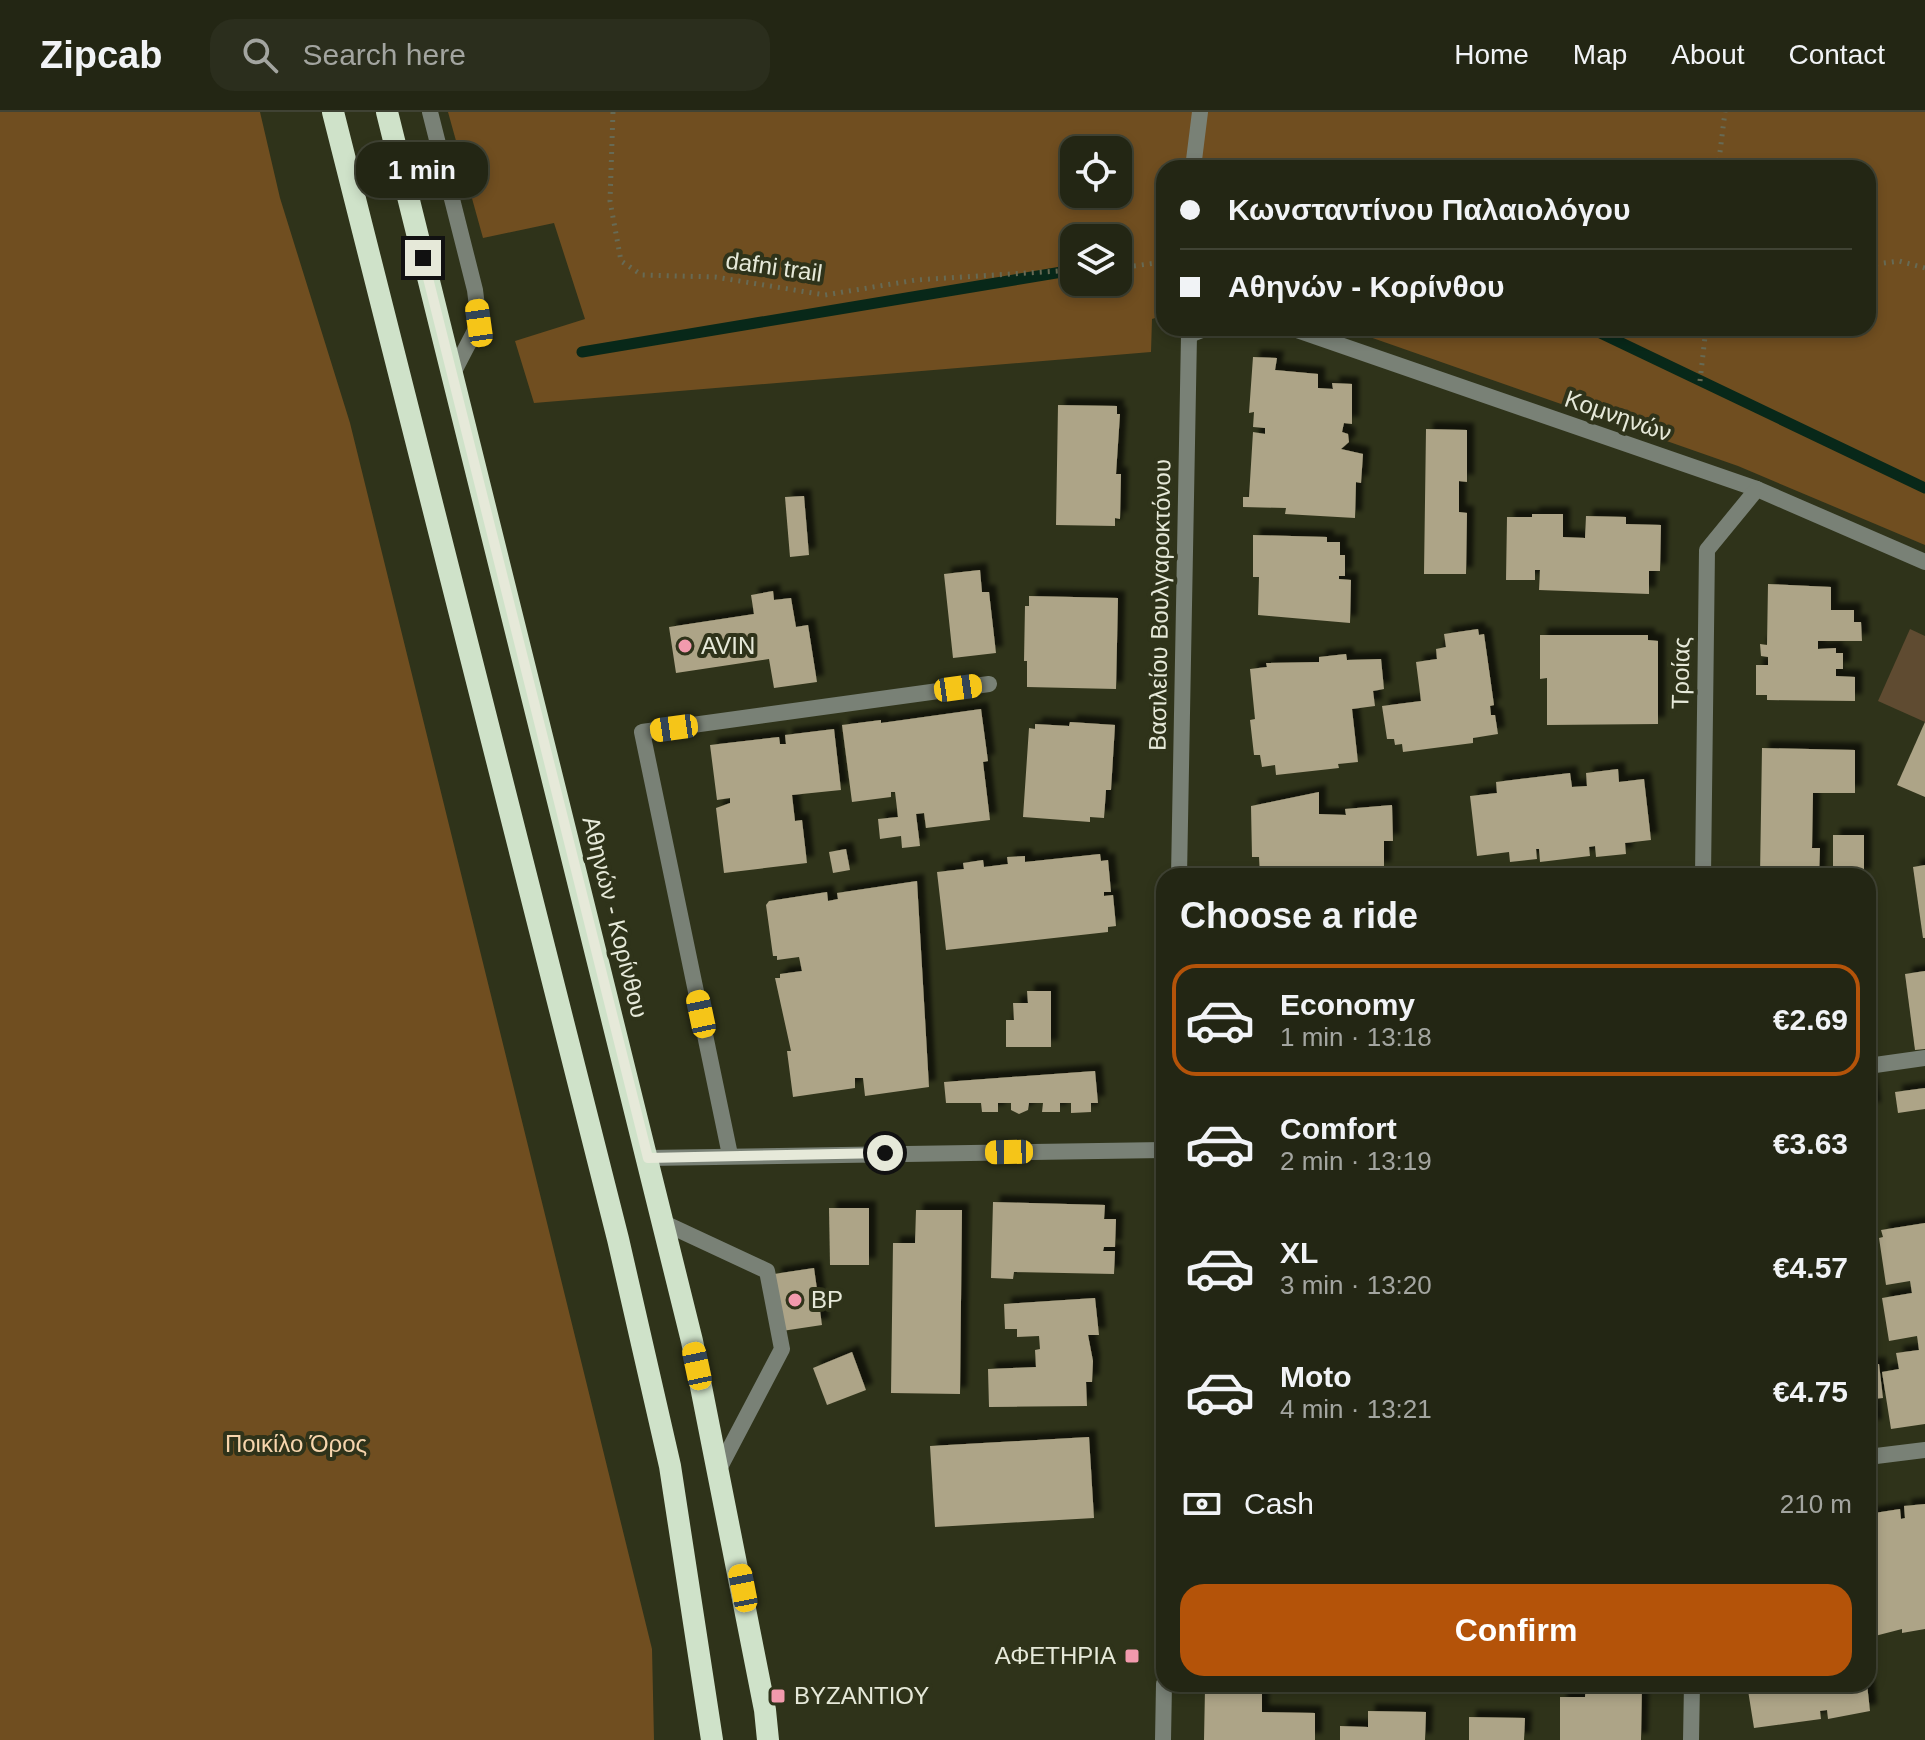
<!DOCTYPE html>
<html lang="en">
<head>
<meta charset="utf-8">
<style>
	:root { --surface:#232614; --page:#2b2e1d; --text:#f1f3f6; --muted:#a3a5a0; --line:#404334; --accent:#b45309 }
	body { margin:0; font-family:Helvetica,sans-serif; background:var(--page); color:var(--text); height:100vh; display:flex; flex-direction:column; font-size:30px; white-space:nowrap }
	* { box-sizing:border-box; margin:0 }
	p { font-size:26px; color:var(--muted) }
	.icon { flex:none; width:44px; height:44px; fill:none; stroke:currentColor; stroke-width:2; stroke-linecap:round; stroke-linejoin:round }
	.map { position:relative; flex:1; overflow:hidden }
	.sheet { position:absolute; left:1156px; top:756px; width:720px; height:824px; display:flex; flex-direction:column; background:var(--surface); border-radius:24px; box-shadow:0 4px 12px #0003,0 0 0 2px var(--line) }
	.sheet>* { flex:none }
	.banner { position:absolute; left:1156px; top:48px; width:720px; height:176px; border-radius:24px; box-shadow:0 4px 12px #0003,0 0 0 2px var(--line); display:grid; align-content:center; height:176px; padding:0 24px; background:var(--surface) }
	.fabs { position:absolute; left:1060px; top:24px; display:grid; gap:16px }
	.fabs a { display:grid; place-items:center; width:72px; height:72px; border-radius:16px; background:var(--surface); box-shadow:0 4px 12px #0003,0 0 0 2px var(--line); font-size:40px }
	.end { position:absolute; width:36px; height:36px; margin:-18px; border:10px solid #e6e9d9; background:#111; box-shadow:0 0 0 4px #111 }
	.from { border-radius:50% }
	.bubble { position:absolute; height:56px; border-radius:24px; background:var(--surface); box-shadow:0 4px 12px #0003,0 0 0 2px var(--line); font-size:26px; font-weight:600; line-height:56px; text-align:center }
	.car { position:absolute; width:24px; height:48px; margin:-24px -12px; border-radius:10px; box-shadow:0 0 6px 2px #0007; background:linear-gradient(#f5c518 24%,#345 0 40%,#f5c518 0 76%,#345 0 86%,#f5c518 0) }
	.banner b { display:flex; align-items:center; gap:28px; height:76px; font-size:30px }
	.banner b+b { border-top:2px solid var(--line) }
	.banner i { width:20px; height:20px; background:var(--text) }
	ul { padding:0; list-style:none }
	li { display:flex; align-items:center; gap:24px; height:112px; margin:0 16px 12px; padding:0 8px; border:4px solid transparent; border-radius:24px }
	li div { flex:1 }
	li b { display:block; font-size:30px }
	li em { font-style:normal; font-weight:600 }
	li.selected { border-color:var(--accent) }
	li>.icon { width:72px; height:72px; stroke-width:1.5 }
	h2 { padding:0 24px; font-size:36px; line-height:96px }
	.pay { display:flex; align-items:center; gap:20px; height:88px; padding:0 24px; font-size:30px }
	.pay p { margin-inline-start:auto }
	.primary-button { display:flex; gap:16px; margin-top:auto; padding:16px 24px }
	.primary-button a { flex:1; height:92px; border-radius:24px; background:var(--accent); color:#fff; font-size:32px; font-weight:600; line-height:92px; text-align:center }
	header { display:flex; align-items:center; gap:48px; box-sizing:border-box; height:112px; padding:0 40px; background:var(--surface); border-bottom:2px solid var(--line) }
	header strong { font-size:38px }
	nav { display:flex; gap:44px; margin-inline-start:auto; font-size:28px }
	.search { width:560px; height:72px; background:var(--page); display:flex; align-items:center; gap:20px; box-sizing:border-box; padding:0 28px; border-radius:24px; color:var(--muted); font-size:30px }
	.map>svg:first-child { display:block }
	.green { fill:#5f4b31 }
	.forest { fill:#704e20; fill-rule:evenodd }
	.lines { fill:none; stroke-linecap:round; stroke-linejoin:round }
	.stream { stroke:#082819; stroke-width:11 }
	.building { fill:#ada487; filter:url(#shadow) }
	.path { stroke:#676a54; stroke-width:5; stroke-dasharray:2 6; stroke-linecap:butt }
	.service { stroke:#798176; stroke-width:16 }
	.pedestrian { stroke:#798176; stroke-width:16 }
	.minor { stroke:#798176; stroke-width:16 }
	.tertiary { stroke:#798176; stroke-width:16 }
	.trunk { stroke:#cfe2c9; stroke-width:22 }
	.route { stroke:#e6e9d9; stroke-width:10 }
	.poi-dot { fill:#f29aad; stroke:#2f331a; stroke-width:3 }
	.labels { text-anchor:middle; stroke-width:8; stroke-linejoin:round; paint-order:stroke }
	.street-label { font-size:24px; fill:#e6e9d9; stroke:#2f331a }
	.poi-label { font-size:24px; fill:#e6e9d9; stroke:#2f331a; text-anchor:start }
	.park-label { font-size:24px; fill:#f7d5ad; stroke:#2f331a }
</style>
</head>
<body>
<header>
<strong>Zipcab</strong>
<div class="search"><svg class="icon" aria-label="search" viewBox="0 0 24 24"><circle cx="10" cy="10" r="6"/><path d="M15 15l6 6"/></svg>Search here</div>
<nav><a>Home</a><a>Map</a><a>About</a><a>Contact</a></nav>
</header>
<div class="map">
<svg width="1925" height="1628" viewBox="0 0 1925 1628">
	<defs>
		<filter id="shadow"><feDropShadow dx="7" dy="-7" stdDeviation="2" flood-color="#0009"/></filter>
	</defs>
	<rect width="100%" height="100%" fill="#2f331a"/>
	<polygon class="green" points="1910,517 1925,524 1925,610 1878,589"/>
	<g class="forest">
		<polygon points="0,0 260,0 280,86 350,311 652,1537 654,1628 0,1628"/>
		<path d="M 448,0 L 1925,0 L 1925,433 L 1738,354 L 1344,216 L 1868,216 L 1868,56 L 1164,56 L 1164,203 L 1152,207 L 1151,240 L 534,291 L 515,229 L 585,207 L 554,111 L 483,126 ZM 1074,38 L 1118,38 L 1118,82 L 1074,82 ZM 1074,126 L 1118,126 L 1118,170 L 1074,170 Z"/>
	</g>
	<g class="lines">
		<g class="stream">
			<polyline points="1118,156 1126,156"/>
			<polyline points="1590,216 1925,376"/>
			<polyline points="582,240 1074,158"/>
		</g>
	</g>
	<g class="building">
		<polygon points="1253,245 1277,246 1275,258 1318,262 1318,276 1333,277 1332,271 1352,272 1352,312 1344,311 1342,320 1348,322 1349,330 1341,337 1363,342 1361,371 1356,370 1355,406 1285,402 1286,396 1243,395 1243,385 1249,385 1253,320 1265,322 1265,316 1253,315 1254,300 1249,301"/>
		<polygon points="1058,293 1117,294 1117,302 1120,302 1116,362 1121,362 1120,407 1115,406 1115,414 1056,413"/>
		<polygon points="1426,317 1467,318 1467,370 1459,369 1459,400 1467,401 1466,462 1424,462"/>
		<polygon points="804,384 809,443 790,445 785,385"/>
		<polygon points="1532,402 1563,402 1563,425 1585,426 1586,404 1626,405 1626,412 1661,413 1660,459 1649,459 1649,482 1539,478 1540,458 1535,458 1535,468 1506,468 1507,405 1532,405"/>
		<polygon points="1253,423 1327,425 1327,430 1340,430 1340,443 1345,443 1345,464 1339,464 1339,467 1351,468 1350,511 1258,503 1259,465 1253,465"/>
		<polygon points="980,458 982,480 989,480 996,541 953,546 944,462"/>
		<polygon points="1768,472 1831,475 1831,498 1854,498 1854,510 1861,510 1862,529 1818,529 1818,537 1836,536 1836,541 1843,541 1843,557 1836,557 1836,564 1855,565 1855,589 1767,588 1767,583 1756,583 1756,553 1768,553 1768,545 1761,544 1760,532 1767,533"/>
		<polygon points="773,479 774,488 791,486 796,515 808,513 817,570 774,576 769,547 676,561 669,515 754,502 751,483"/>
		<polygon points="1029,484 1118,486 1116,577 1027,575 1027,549 1024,549 1025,494 1029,494"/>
		<polygon points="1478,517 1479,523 1484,522 1494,593 1490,594 1491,603 1495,603 1498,622 1473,626 1473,631 1403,640 1402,632 1395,633 1394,627 1387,627 1382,594 1421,589 1416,550 1437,547 1436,537 1446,535 1444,522"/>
		<polygon points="1540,523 1648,523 1648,528 1658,529 1658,612 1547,613 1547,566 1540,567"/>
		<polygon points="1346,542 1347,548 1381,547 1384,577 1373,579 1375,594 1352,597 1358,650 1338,652 1339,656 1276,663 1275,653 1262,655 1260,643 1254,643 1250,608 1255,607 1250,557 1267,555 1266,551 1319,550 1319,545"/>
		<polygon points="981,597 988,649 983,650 990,708 926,716 924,701 916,702 920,734 902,736 901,724 880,727 878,707 898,705 895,680 891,680 891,685 852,690 842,613 881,608 881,611"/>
		<polygon points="1070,610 1115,613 1111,678 1106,678 1104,706 1090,705 1090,710 1023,705 1029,616 1035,617 1035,612 1069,614"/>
		<polygon points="1925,610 1925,685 1897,673"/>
		<polygon points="834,617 841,678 792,683 795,709 802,708 807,751 724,761 716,696 730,691 730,686 717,688 710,633 779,625 780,632 786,632 785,623"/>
		<polygon points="1762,636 1855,638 1855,681 1813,681 1812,736 1820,736 1819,764 1760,764"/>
		<polygon points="1618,657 1619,670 1644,667 1651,728 1625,731 1626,742 1596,745 1595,734 1589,735 1590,744 1540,750 1539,737 1536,737 1537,747 1510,750 1509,740 1477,744 1470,684 1497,681 1496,670 1570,661 1572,675 1587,674 1586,661"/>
		<polygon points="1319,680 1319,702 1346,703 1345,697 1392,693 1393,729 1384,729 1384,757 1360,756 1360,761 1344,760 1344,764 1260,764 1259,745 1252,745 1251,694"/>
		<rect x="1833" y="723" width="31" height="41"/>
		<polygon points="846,737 850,758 833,761 829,740"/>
		<polygon points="1100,742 1101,749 1108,748 1111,780 1104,780 1104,784 1113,783 1116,814 1108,815 1108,820 946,838 937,760 964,757 963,751 983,748 984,755 1008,752 1007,745 1025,744 1025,750"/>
		<polygon points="1925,753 1925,826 1923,826 1913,755"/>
		<polygon points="917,769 929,975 865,984 863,966 855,966 855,976 793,985 787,939 791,939 775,866 780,866 780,862 802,859 799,845 777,848 777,844 773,844 766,793 769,789 827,780 828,789 838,787 837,781"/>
		<polygon points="1925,859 1925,937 1915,938 1905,862"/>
		<polygon points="1027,879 1051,879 1051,935 1006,935 1006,908 1014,908 1013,891 1028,891"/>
		<polygon points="1095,959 1098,991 1091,991 1091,1000 1071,1001 1071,991 1060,991 1060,1000 1042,1000 1043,991 1029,991 1028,998 1019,1002 1011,998 1011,991 998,991 998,1000 982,1000 981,991 946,991 944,970"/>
		<polygon points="1868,968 1870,968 1874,997 1868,997"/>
		<polygon points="1925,976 1925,997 1898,1001 1895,980"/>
		<polygon points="993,1090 1105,1093 1104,1107 1116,1107 1115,1135 1104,1135 1103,1139 1115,1139 1114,1162 1014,1160 1013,1167 991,1166"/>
		<polygon points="829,1096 869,1096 869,1153 830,1153"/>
		<polygon points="916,1098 962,1098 960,1282 891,1281 893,1131 915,1131"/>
		<polygon points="1925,1111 1925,1312 1891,1317 1882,1260 1899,1257 1896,1241 1919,1238 1917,1224 1889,1229 1882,1186 1912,1181 1910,1169 1886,1173 1879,1126 1883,1125 1881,1118"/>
		<polygon points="814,1156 822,1213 782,1219 774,1162"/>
		<polygon points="1095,1186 1099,1223 1088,1223 1093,1249 1092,1270 1086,1270 1087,1294 989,1295 988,1257 1036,1255 1035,1238 1040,1237 1039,1224 1017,1225 1017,1217 1005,1217 1004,1192"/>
		<polygon points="852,1240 866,1278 827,1293 813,1256"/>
		<polygon points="1879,1252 1883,1286 1872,1287 1875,1314 1868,1315 1868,1253"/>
		<polygon points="1089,1325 1094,1406 935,1415 930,1334"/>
		<polygon points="1925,1392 1925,1517 1902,1521 1902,1517 1871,1525 1868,1517 1868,1402 1900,1397 1901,1407 1905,1406 1904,1394"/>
		<polygon points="1586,1572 1642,1572 1641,1628 1560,1628 1560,1585 1585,1585"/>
		<polygon points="1747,1572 1867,1572 1870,1599 1828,1607 1827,1598 1820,1599 1821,1607 1754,1616"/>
		<polygon points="1205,1577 1262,1578 1262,1600 1315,1601 1315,1628 1204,1628"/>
		<polygon points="1368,1599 1426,1600 1425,1628 1340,1628 1340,1614 1368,1615"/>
		<polygon points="1469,1605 1525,1606 1524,1628 1469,1628"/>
	</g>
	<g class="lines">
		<g class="path">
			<polyline points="613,0 610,89 621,149 642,163 715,165 825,183 916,168 1074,158"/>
			<polyline points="1718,56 1725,0"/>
			<polyline points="1868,153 1899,149 1925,156"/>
			<polyline points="1118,156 1164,150"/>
			<polyline points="1700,269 1706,216"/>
		</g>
		<g class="service">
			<polyline points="430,0 475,178 479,211 452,263"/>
			<polyline points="1868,954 1925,946"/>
			<polyline points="664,1111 767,1159 782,1237 720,1355"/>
		</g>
		<g class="pedestrian">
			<polyline points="1291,216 1757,377"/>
			<polyline points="1189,223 1207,216"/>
		</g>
		<g class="minor">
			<polyline points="1193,56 1200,0"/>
			<polyline points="1703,764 1707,438 1757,377 1925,450"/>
			<polyline points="730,1043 642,620 989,572"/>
			<polyline points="648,1046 1164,1038"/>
			<polyline points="1868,1345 1925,1338"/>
			<polyline points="1691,1628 1692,1572"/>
		</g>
		<g class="tertiary">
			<polyline points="1179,764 1189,223"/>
			<polyline points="1163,1628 1164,1572"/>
		</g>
		<g class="trunk">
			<polyline points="333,0 618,1127 670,1354 712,1628"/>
			<polyline points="387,0 692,1229 765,1598 768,1628"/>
		</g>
	</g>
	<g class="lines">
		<polyline class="route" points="423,146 648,1046 885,1041"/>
	</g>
	<g class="poi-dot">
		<circle cx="685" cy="534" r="8"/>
		<circle cx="795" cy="1188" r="8"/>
		<rect x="1124" y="1536" width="16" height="16" rx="4"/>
		<rect x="770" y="1576" width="16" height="16" rx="4"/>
	</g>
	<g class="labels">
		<g class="street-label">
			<text transform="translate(774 155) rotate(8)" y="8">dafni trail</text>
			<text transform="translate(1618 304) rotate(19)" y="8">Κομνηνών</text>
			<text transform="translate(1160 493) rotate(-89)" y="8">Βασιλείου Βουλγαροκτόνου</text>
			<text transform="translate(1681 561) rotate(-89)" y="8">Τροίας</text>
			<text transform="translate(615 805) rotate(76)" y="8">Αθηνών - Κορίνθου</text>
		</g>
		<g class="poi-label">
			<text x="701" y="542">AVIN</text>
			<text x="811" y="1196">BP</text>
			<text x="1116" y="1552" text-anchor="end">ΑΦΕΤΗΡΙΑ</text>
			<text x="794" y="1592">ΒΥΖΑΝΤΙΟΥ</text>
		</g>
		<g class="park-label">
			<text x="296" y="1340">Ποικίλο Όρος</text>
		</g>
	</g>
</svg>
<div class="fabs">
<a><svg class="icon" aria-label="locate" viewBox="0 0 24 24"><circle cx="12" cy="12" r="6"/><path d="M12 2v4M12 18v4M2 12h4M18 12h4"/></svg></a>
<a><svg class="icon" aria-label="layers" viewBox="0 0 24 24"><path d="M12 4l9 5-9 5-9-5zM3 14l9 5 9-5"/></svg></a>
</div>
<i class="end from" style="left:885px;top:1041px"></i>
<i class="end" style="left:423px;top:146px"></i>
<div class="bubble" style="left:356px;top:30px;width:132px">1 min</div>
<i class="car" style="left:479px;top:211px;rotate:352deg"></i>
<i class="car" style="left:958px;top:576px;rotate:82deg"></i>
<i class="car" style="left:674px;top:616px;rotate:262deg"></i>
<i class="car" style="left:701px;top:902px;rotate:348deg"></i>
<i class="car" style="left:1009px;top:1040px;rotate:269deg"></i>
<i class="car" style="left:697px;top:1254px;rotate:348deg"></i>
<i class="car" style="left:743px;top:1476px;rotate:349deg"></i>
<div class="banner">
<b><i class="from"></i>Κωνσταντίνου Παλαιολόγου</b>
<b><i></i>Αθηνών - Κορίνθου</b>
</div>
<section class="sheet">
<h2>Choose a ride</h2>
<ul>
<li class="selected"><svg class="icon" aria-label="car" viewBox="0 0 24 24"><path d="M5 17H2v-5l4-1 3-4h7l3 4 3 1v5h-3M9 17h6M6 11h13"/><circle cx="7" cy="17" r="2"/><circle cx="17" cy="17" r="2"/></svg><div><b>Economy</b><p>1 min · 13:18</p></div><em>€2.69</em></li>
<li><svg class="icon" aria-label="car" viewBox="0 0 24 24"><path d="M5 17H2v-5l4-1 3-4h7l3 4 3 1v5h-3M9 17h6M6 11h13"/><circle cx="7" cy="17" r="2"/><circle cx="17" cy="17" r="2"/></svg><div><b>Comfort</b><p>2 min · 13:19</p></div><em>€3.63</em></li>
<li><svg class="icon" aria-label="car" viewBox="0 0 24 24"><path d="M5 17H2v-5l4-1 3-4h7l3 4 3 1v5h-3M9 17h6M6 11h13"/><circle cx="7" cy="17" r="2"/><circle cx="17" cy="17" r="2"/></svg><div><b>XL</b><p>3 min · 13:20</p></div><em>€4.57</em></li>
<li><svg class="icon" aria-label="car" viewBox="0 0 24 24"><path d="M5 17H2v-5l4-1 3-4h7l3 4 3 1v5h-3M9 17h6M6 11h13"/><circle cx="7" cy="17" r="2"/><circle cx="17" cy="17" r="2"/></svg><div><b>Moto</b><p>4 min · 13:21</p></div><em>€4.75</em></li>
</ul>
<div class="pay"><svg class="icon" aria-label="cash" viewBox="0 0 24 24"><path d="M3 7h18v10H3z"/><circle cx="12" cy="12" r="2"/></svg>Cash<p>210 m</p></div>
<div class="primary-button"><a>Confirm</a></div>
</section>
</div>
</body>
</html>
